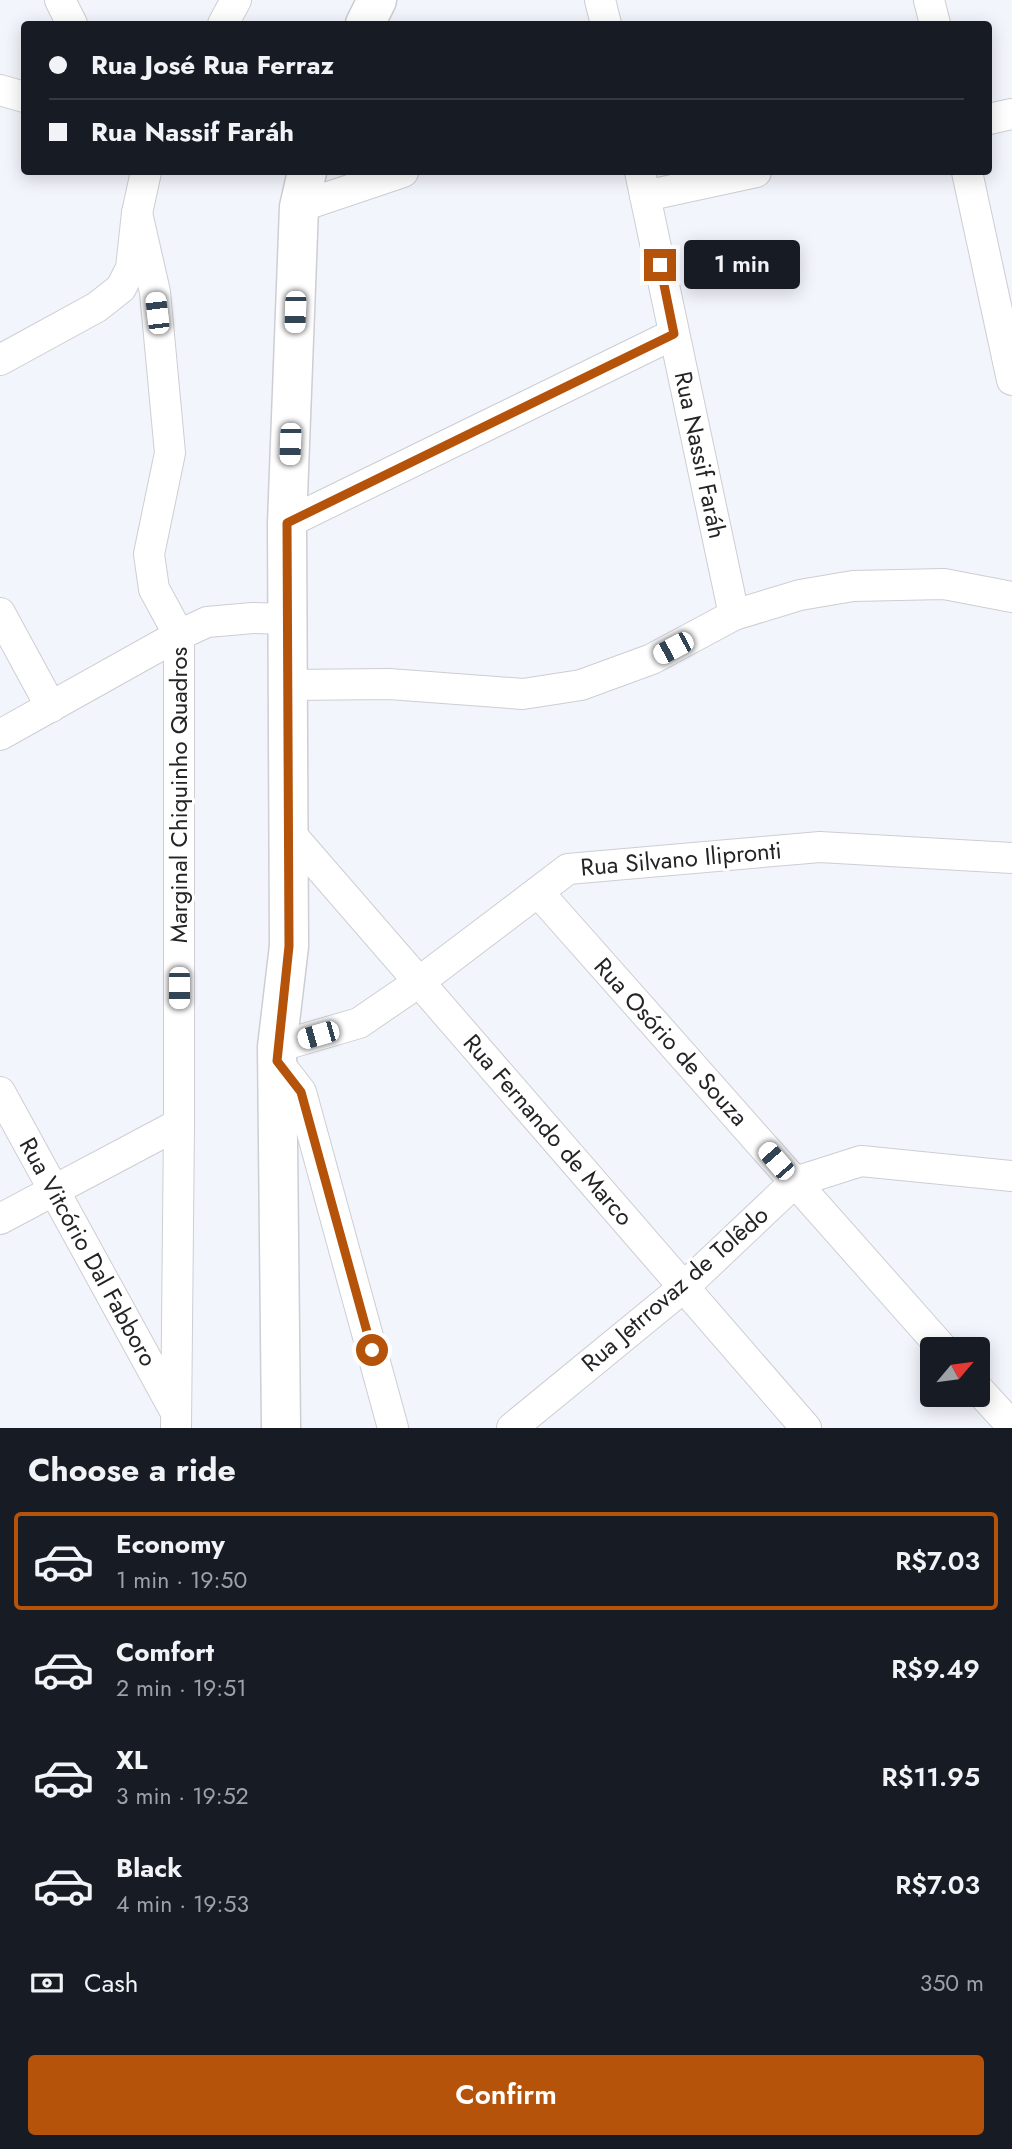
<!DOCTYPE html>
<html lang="en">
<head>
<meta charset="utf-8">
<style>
	:root { --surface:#171b24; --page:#20242c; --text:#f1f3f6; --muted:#9ea1a6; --line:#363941; --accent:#b45309 }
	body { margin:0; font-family:Jost,sans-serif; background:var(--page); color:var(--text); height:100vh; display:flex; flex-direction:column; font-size:26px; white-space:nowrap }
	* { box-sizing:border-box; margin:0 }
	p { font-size:23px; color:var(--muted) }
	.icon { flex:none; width:38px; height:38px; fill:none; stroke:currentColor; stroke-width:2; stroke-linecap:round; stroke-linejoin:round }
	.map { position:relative; height:1428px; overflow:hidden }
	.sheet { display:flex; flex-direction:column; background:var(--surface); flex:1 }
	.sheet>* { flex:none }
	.guide { position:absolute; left:21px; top:21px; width:971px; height:154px; border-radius:7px; box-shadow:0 4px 18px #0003; display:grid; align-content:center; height:154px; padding:0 28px; background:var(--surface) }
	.needle { width:46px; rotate:61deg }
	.tools { position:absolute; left:920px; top:1337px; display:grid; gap:14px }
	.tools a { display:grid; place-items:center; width:70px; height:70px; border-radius:7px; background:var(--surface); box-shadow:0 4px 18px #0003; font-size:35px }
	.end { position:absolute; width:32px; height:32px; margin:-16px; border:9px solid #b45309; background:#fff; box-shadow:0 0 0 4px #fff }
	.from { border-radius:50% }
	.bubble { position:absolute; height:49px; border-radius:7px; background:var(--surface); box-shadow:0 4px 18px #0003; font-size:23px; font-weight:600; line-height:49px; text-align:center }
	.car { position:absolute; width:21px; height:42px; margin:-21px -10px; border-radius:9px; box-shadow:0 0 5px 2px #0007; background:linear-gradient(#fff 24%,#345 0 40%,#fff 0 76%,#345 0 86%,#fff 0) }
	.guide b { display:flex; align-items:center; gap:24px; height:66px; font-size:26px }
	.guide b+b { border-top:2px solid var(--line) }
	.guide i { width:18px; height:18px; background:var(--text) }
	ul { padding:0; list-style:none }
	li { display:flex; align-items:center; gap:21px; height:98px; margin:0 14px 10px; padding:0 14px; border:4px solid transparent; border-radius:7px }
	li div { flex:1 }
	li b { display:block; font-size:26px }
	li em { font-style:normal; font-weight:600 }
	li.on { border-color:var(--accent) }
	li>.icon { width:63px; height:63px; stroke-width:1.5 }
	h2 { padding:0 28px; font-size:32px; line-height:84px }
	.pay { display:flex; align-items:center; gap:18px; height:77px; padding:0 28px; font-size:26px }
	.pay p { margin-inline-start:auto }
	.button { display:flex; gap:14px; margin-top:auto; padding:14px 28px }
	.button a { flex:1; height:80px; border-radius:7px; background:var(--accent); color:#fff; font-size:28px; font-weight:600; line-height:80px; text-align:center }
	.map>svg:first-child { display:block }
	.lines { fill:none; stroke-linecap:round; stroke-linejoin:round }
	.minor-casing { stroke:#ccced4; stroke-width:32 }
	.major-casing { stroke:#ccced4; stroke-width:41 }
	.minor { stroke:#fff; stroke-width:30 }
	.major { stroke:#fff; stroke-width:38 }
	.route { stroke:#b45309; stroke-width:9 }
	.labels { text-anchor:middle; stroke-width:6; stroke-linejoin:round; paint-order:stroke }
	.street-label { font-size:24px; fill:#242427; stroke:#fff }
</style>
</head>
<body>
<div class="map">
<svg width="1012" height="1428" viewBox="0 0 1012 1428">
	<rect width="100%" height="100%" fill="#f3f5fc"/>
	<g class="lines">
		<defs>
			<g id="minor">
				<polyline points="60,0 72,24"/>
				<polyline points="600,0 606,24"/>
				<polyline points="929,0 935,24"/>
				<polyline points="223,24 236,0"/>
				<polyline points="0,90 24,97"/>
				<polyline points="989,119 1012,114"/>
				<polyline points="640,172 734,615"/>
				<polyline points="967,172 1012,380"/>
				<polyline points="645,196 756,172"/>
				<polyline points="299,207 403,172"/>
				<polyline points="137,213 155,292 170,453 149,554 154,589 179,635 179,1124 176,1428"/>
				<polyline points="0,360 97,307 121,288 131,268 137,213 146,172"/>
				<polyline points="287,523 674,334"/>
				<polyline points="0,613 51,707"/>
				<polyline points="288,685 389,684 523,694 581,685 652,659 734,615 800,595 853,586 944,584 1012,597"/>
				<polyline points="0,735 179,635 207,622 253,618 288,619"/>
				<polyline points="289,832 806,1428"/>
				<polyline points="538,892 943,1349"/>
				<polyline points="277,1047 359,1023 419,982 568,869 820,847 1012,858"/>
				<polyline points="277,1061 301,1092 393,1428"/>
				<polyline points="0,1092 174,1409"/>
				<polyline points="0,1219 179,1124"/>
				<polyline points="978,1389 1012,1426"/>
				<polyline points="512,1428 684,1287 795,1182 861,1161 1012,1176"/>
			</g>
			<g id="major">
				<polyline points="365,24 377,0"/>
				<polyline points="281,1428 277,1047 289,946 287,523 299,207 307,172"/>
			</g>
		</defs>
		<use href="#minor" class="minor-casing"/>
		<use href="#major" class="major-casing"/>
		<use href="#minor" class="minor"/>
		<use href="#major" class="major"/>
	</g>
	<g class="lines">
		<polyline class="route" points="372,1350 301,1092 277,1061 289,946 287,523 674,334 660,265"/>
	</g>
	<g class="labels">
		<g class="street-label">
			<text transform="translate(700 455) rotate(78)" y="8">Rua Nassif Faráh</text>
			<text transform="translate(179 795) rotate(-90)" y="8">Marginal Chiquinho Quadros</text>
			<text transform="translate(681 859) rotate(-5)" y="8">Rua Silvano Ilipronti</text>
			<text transform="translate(671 1042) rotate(48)" y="8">Rua Osório de Souza</text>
			<text transform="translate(548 1130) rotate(49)" y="8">Rua Fernando de Marco</text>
			<text transform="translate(88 1252) rotate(61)" y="8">Rua Vitcório Dal Fabboro</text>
			<text transform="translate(675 1289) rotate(-41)" y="8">Rua Jetrrovaz de Tolêdo</text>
		</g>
	</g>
</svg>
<div class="tools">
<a><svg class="needle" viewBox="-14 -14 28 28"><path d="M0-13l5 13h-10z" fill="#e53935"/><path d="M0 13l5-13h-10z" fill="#9ea1a6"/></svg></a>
</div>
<i class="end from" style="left:372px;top:1350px"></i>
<i class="end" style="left:660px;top:265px"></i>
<div class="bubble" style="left:684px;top:240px;width:116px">1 min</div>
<i class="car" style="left:295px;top:312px;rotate:182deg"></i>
<i class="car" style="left:157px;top:313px;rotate:353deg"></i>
<i class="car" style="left:290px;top:444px;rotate:182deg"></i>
<i class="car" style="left:673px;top:648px;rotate:242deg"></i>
<i class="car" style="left:179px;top:988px;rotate:180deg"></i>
<i class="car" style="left:318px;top:1035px;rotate:254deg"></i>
<i class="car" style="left:776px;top:1161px;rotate:319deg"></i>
<div class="guide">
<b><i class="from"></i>Rua José Rua Ferraz</b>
<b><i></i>Rua Nassif Faráh</b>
</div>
</div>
<section class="sheet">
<h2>Choose a ride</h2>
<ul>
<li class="on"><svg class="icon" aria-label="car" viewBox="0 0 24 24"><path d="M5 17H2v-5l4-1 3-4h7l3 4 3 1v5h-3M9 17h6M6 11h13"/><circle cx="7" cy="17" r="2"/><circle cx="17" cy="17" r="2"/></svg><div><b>Economy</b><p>1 min · 19:50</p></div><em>R$7.03</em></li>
<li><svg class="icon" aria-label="car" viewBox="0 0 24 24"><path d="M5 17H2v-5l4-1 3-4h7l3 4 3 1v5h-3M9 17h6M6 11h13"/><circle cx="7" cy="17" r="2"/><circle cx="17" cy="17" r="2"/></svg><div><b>Comfort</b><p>2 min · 19:51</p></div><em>R$9.49</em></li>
<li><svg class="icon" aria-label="car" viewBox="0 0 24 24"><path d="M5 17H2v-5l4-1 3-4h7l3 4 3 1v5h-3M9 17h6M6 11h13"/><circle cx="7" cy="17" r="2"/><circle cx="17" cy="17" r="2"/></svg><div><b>XL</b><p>3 min · 19:52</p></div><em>R$11.95</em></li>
<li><svg class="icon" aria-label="car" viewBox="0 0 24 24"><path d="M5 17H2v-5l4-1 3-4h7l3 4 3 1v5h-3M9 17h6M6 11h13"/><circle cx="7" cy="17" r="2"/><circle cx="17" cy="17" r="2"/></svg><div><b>Black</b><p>4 min · 19:53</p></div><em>R$7.03</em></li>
</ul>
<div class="pay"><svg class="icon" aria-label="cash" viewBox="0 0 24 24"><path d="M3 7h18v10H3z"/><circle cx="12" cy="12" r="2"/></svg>Cash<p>350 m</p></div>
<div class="button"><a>Confirm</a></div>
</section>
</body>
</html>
